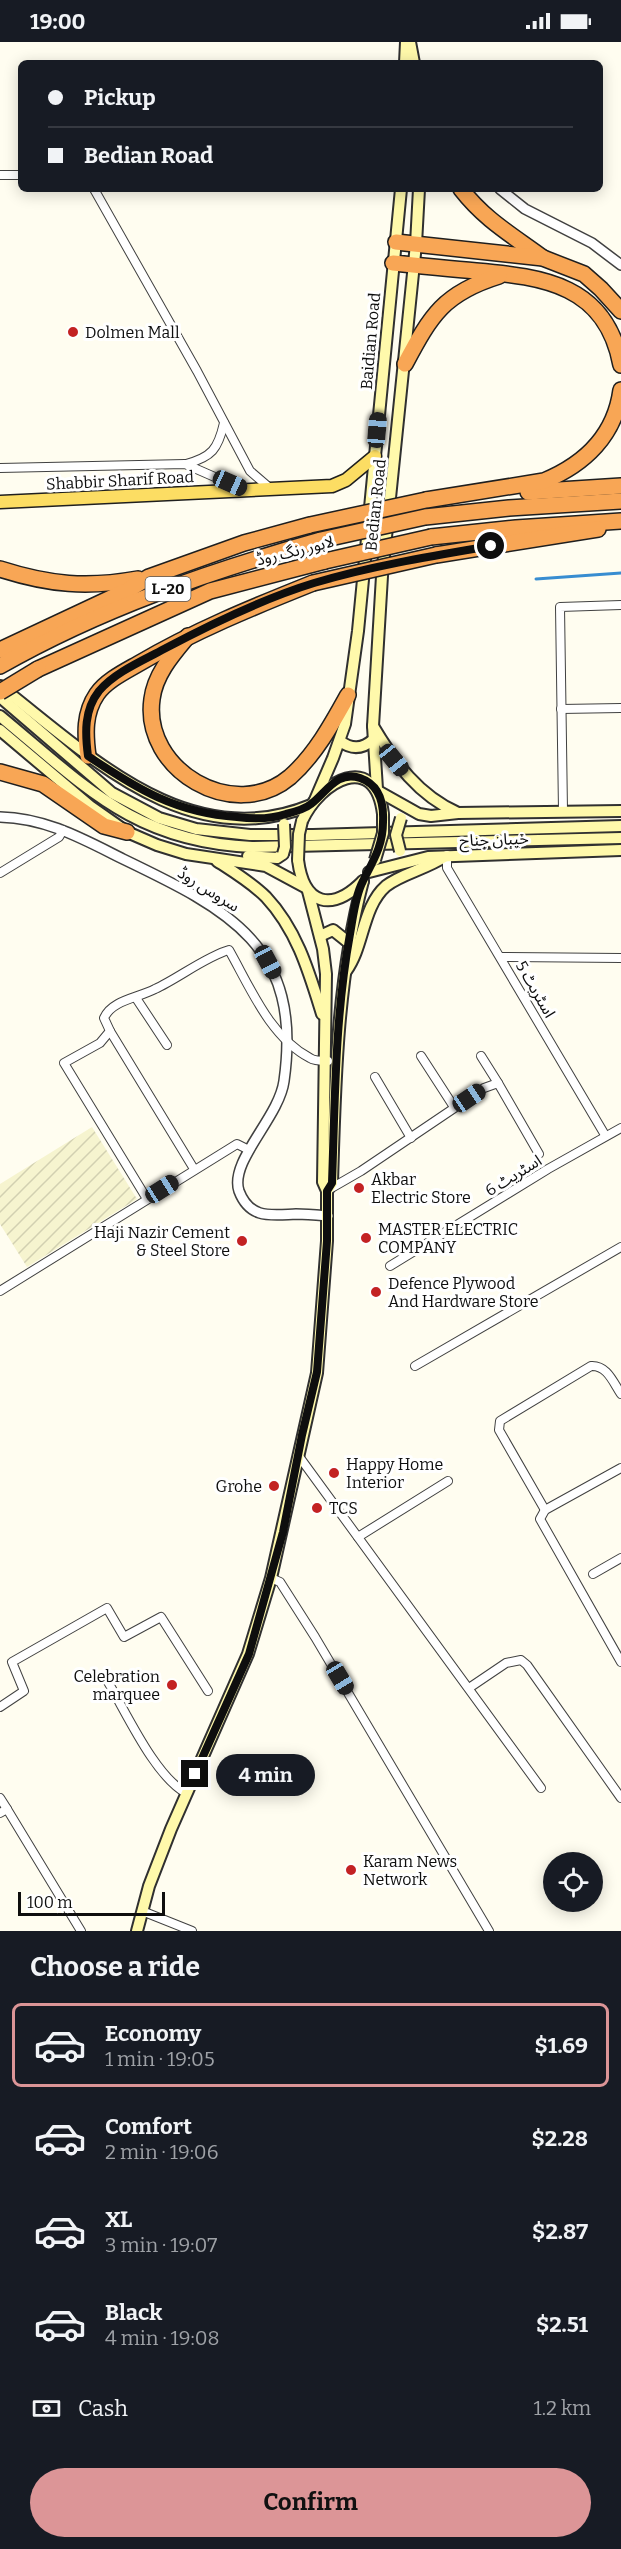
<!DOCTYPE html>
<html lang="en">
<head>
<meta charset="utf-8">
<style>
	:root { --surface:#171b24; --page:#20242c; --text:#f1f3f6; --muted:#9ea1a6; --line:#363941; --accent:#dc9597 }
	body { margin:0; font-family:Bitter,"Noto Sans Arabic",serif; background:var(--page); color:var(--text); height:100vh; display:flex; flex-direction:column; font-size:22px; white-space:nowrap }
	* { box-sizing:border-box; margin:0 }
	p { font-size:20px; color:var(--muted) }
	.icon { flex:none; width:33px; height:33px; fill:none; stroke:currentColor; stroke-width:2; stroke-linecap:round; stroke-linejoin:round }
	.map { position:relative; height:1889px; overflow:hidden }
	.side { display:flex; flex-direction:column; background:var(--surface); flex:1 }
	.side>* { flex:none }
	.banner { position:absolute; left:18px; top:18px; width:585px; height:132px; border-radius:9px; box-shadow:0 3px 15px #0003; display:grid; align-content:center; height:132px; padding:0 30px; background:var(--surface) }
	.controls { position:absolute; left:543px; top:1810px; display:grid; gap:12px }
	.controls a { display:grid; place-items:center; width:60px; height:60px; border-radius:50%; background:var(--surface); box-shadow:0 3px 15px #0003; font-size:30px }
	.scale { position:absolute; left:18px; bottom:15px; width:147px; box-sizing:border-box; padding-left:6px; border:3px solid #0e0e0e; border-top:0; font-size:16px; line-height:21px; white-space:nowrap; color:#0e0e0e; -webkit-text-stroke:4px #fff; paint-order:stroke }
	.end { position:absolute; width:27px; height:27px; margin:-14px; border:8px solid #0e0e0e; background:#fff; box-shadow:0 0 0 3px #fff }
	.from { border-radius:50% }
	.bubble { position:absolute; height:42px; border-radius:21px; background:var(--surface); box-shadow:0 3px 15px #0003; font-size:20px; font-weight:700; line-height:42px; text-align:center }
	.car { position:absolute; width:18px; height:36px; margin:-18px -9px; border-radius:8px; box-shadow:0 0 4px 2px #0007; background:linear-gradient(#222 24%,#8ab4d8 0 40%,#222 0 76%,#8ab4d8 0 86%,#222 0) }
	.banner b { display:flex; align-items:center; gap:21px; height:57px; font-size:22px }
	.banner b+b { border-top:2px solid var(--line) }
	.banner i { width:15px; height:15px; background:var(--text) }
	ul { padding:0; list-style:none }
	li { display:flex; align-items:center; gap:18px; height:84px; margin:0 12px 9px; padding:0 18px; border:3px solid transparent; border-radius:9px }
	li div { flex:1 }
	li b { display:block; font-size:22px }
	li em { font-style:normal; font-weight:700 }
	li.active { border-color:var(--accent) }
	li>.icon { width:54px; height:54px; stroke-width:1.5 }
	h2 { padding:0 30px; font-size:27px; line-height:72px }
	.pay { display:flex; align-items:center; gap:15px; height:66px; padding:0 30px; font-size:22px }
	.pay p { margin-inline-start:auto }
	.action { display:flex; gap:12px; margin-top:auto; padding:12px 30px }
	.action a { flex:1; height:69px; border-radius:36px; background:var(--accent); color:#111; font-size:24px; font-weight:700; line-height:69px; text-align:center }
	.status { display:flex; justify-content:space-between; align-items:center; height:42px; padding:0 30px; background:var(--surface); direction:ltr }
	.status svg { height:16px; fill:currentColor }
	.map>svg:first-child { display:block }
	.farmland { fill:url(#farmland-furrows) }
	.lines { fill:none; stroke-linecap:round; stroke-linejoin:round }
	.stream { stroke:#388dd1; stroke-width:3 }
	.minor-casing { stroke:#414141; stroke-width:10 }
	.tertiary-casing { stroke:#414141; stroke-width:12 }
	.secondary-casing { stroke:#303030; stroke-width:14 }
	.primary-casing { stroke:#1f1f1f; stroke-width:15 }
	.motorway-casing { stroke:#1f1f1f; stroke-width:18 }
	.minor { stroke:#fff; stroke-width:8 }
	.tertiary { stroke:#fff; stroke-width:9 }
	.secondary { stroke:#fff9ab; stroke-width:10 }
	.primary { stroke:#fcdd63; stroke-width:12 }
	.motorway { stroke:#f8a655; stroke-width:15 }
	.secondary-bridge-casing { stroke:#303030; stroke-width:14; stroke-linecap:butt }
	.motorway-bridge-casing { stroke:#1f1f1f; stroke-width:18; stroke-linecap:butt }
	.secondary-bridge { stroke:#fff9ab; stroke-width:10 }
	.motorway-bridge { stroke:#f8a655; stroke-width:15 }
	.route { stroke:#0e0e0e; stroke-width:8 }
	.poi-dot { fill:#c32223; stroke:#fff; stroke-width:2 }
	.labels { text-anchor:middle; stroke-width:6; stroke-linejoin:round; paint-order:stroke }
	.shield { fill:#fff; stroke:#565656; stroke-width:1.5 }
	.shield-label { font-size:15px; font-weight:bold; fill:#0e0e0e }
	.poi-label { font-size:16px; fill:#0e0e0e; stroke:#fff; text-anchor:start }
	.street-label { font-size:16px; fill:#0e0e0e; stroke:#fff }
</style>
</head>
<body>
<div class="status"><b>19:00</b><svg viewBox="0 0 49 12"><path d="M0 12V9h3v3zM5 12V6h3v6zM10 12V3h3v9zM15 12V0h3v12zM26 1h20v11H26zM47 4h2v5h-2z"/></svg></div>
<div class="map">
<svg width="621" height="1889" viewBox="0 0 621 1889">
	<defs>
		<pattern id="farmland-furrows" width="10" height="10" patternUnits="userSpaceOnUse" patternTransform="scale(1.5)"><rect width="10" height="10" fill="#f6f4cf"/><path d="M-1 1l2-2M0 10L10 0M9 11l2-2" fill="none" stroke="#d2d0b1"/></pattern>
	</defs>
	<rect width="100%" height="100%" fill="#fffdf0"/>
	<polygon class="farmland" points="92,1085 137,1157 27,1225 0,1182 0,1142"/>
	<g class="lines">
		<polyline class="stream" points="536,537 621,531"/>
		<defs>
			<g id="minor">
				<polyline points="0,133 21,133"/>
				<polyline points="94,147 197,329 250,429 271,447"/>
				<path d="M 186,422 C 212,415 218,407 224,381"/>
				<polyline points="0,426 185,422 242,447"/>
				<polyline points="561,667 621,666"/>
				<polyline points="563,769 560,565 621,563"/>
				<polyline points="447,813 447,826 605,1093"/>
				<polyline points="0,831 59,795 63,788"/>
				<polyline points="502,915 621,916"/>
				<polyline points="136,956 167,1003"/>
				<polyline points="110,989 194,1127"/>
				<polyline points="421,1014 454,1065"/>
				<polyline points="481,1014 498,1041"/>
				<polyline points="375,1035 411,1096"/>
				<polyline points="328,1148 361,1129 484,1046 498,1041 539,1112"/>
				<path d="M 147,1157 L 64,1021 L 100,1001 L 110,989 L 104,976 C 112,958 138,956 155,947 C 177,937 207,914 229,908 C 250,945 270,995 310,1016 C 314,1019 322,1019 328,1019"/>
				<polyline points="390,1224 548,1127 621,1086"/>
				<polyline points="0,1249 237,1102 249,1108"/>
				<polyline points="415,1324 621,1205"/>
				<polyline points="298,1413 541,1746"/>
				<polyline points="621,1426 545,1468 540,1477 621,1620"/>
				<path d="M 545,1468 L 499,1388 L 500,1379 L 591,1324 C 607,1323 613,1340 621,1352"/>
				<polyline points="358,1495 448,1439"/>
				<polyline points="593,1532 621,1516"/>
				<polyline points="271,1536 280,1540 315,1595 489,1889"/>
				<path d="M 108,1640 C 127,1672 155,1734 186,1751"/>
				<polyline points="469,1646 506,1621 521,1618 527,1623 621,1756"/>
				<polyline points="0,1665 24,1649 12,1620 107,1566 124,1595 161,1575 208,1649"/>
				<polyline points="0,1756 7,1767"/>
				<polyline points="0,1771 7,1767 81,1889"/>
				<polyline points="142,1869 192,1889"/>
			</g>
			<g id="tertiary">
				<polyline points="500,147 525,167 592,201 621,223"/>
				<path d="M 0,775 C 46,776 83,797 123,817 C 229,868 303,904 284,1039 C 279,1076 229,1119 239,1149 C 250,1178 272,1173 296,1172 C 307,1172 317,1173 328,1174"/>
			</g>
			<g id="secondary">
				<polyline points="410,0 414,21"/>
				<polyline points="405,21 406,0"/>
				<path d="M 0,644 C 89,713 189,814 311,763"/>
				<polyline points="0,655 112,751 159,776 196,787 250,793 313,793 621,784"/>
				<path d="M 0,674 C 85,744 134,800 252,805 L 621,796"/>
				<path d="M 373,684 C 395,721 418,753 458,771"/>
				<polyline points="0,688 90,764 127,790 157,803 186,812 266,824 305,845"/>
				<path d="M 340,699 C 352,708 362,707 373,698"/>
				<polyline points="377,747 373,684 382,534 416,202 419,147"/>
				<polyline points="378,749 419,772 431,774 458,771 621,769"/>
				<polyline points="315,758 333,716 345,682 358,589 401,147"/>
				<path d="M 302,779 C 320,739 375,708 383,772"/>
				<polyline points="248,814 277,816 283,812"/>
				<path d="M 298,818 C 304,864 332,870 363,839"/>
				<path d="M 217,819 C 234,830 252,841 266,855 C 297,888 309,930 322,972"/>
				<polyline points="369,830 428,815 621,808"/>
				<polyline points="308,849 323,907 326,932 323,1140 327,1149"/>
				<polyline points="320,894 333,888 348,900"/>
				<path d="M 346,929 C 364,905 362,865 386,844 C 401,832 426,827 444,815"/>
				<path d="M 137,1889 L 149,1844 L 171,1787 L 248,1612 L 271,1536 L 317,1331 L 327,1199 L 327,1149 L 332,1141 C 335,1039 337,938 363,839"/>
			</g>
			<polyline id="primary" points="0,460 332,444 346,438 375,414"/>
			<g id="motorway">
				<path d="M 461,147 C 485,178 512,193 543,216"/>
				<polyline points="396,200 543,216 584,232 601,247 621,269"/>
				<path d="M 393,221 C 420,224 448,226 476,229 C 544,235 606,243 621,323"/>
				<path d="M 405,322 C 431,273 444,251 499,234"/>
				<polyline points="528,450 621,444"/>
				<path d="M 426,458 L 544,439 C 585,422 615,393 621,348"/>
				<polyline points="425,475 509,466 621,459"/>
				<polyline points="431,495 516,486 621,479"/>
				<polyline points="436,513 598,487"/>
				<path d="M 0,527 C 50,543 87,546 138,537"/>
				<path d="M 188,594 C 173,612 155,632 152,657 C 142,728 234,782 290,735 C 315,713 332,682 348,653"/>
				<polyline points="0,608 128,548 149,535 244,501 310,483"/>
				<path d="M 0,624 C 100,567 210,529 321,498"/>
				<polyline points="38,627 210,549 325,519"/>
				<path d="M 88,714 C 85,692 84,671 97,652 C 106,639 124,630 138,622 C 194,589 253,565 313,541"/>
				<polyline points="0,730 43,742 104,784 127,790"/>
			</g>
		</defs>
		<use href="#minor" class="minor-casing"/>
		<use href="#tertiary" class="tertiary-casing"/>
		<use href="#secondary" class="secondary-casing"/>
		<use href="#primary" class="primary-casing"/>
		<use href="#motorway" class="motorway-casing"/>
		<use href="#minor" class="minor"/>
		<use href="#tertiary" class="tertiary"/>
		<use href="#secondary" class="secondary"/>
		<use href="#primary" class="primary"/>
		<use href="#motorway" class="motorway"/>
		<defs>
			<g id="secondary-bridge">
				<polyline points="400,809 396,793 401,776"/>
				<polyline points="283,812 285,805 284,782"/>
				<polyline points="298,818 299,792 302,779"/>
				<polyline points="375,818 383,791 383,772"/>
			</g>
			<g id="motorway-bridge">
				<polyline points="310,483 426,458"/>
				<polyline points="321,498 425,475"/>
				<polyline points="325,519 431,495"/>
				<polyline points="313,541 436,513"/>
				<polyline points="0,650 38,627"/>
			</g>
		</defs>
		<use href="#secondary-bridge" class="secondary-bridge-casing"/>
		<use href="#motorway-bridge" class="motorway-bridge-casing"/>
		<use href="#secondary-bridge" class="secondary-bridge"/>
		<use href="#motorway-bridge" class="motorway-bridge"/>
	</g>
	<g class="lines">
		<path class="route" d="M 195,1732 L 249,1612 L 283,1490 L 302,1393 L 317,1330 L 327,1199 L 327,1149 L 332,1141 C 335,1058 335,974 350,892 C 353,876 355,854 363,839 C 373,819 383,804 383,780 C 384,761 380,743 360,736 C 337,728 326,751 311,762 C 305,767 294,770 286,772 C 271,777 252,777 237,775 C 176,771 137,747 88,714 C 85,691 84,668 99,649 C 115,630 144,618 164,607 C 211,582 262,557 314,541 C 371,524 432,514 491,504"/>
	</g>
	<g class="poi-dot">
		<circle cx="73" cy="290" r="6"/>
		<circle cx="359" cy="1146" r="6"/>
		<circle cx="366" cy="1196" r="6"/>
		<circle cx="242" cy="1199" r="6"/>
		<circle cx="376" cy="1250" r="6"/>
		<circle cx="334" cy="1431" r="6"/>
		<circle cx="274" cy="1444" r="6"/>
		<circle cx="317" cy="1466" r="6"/>
		<circle cx="172" cy="1643" r="6"/>
		<circle cx="351" cy="1828" r="6"/>
	</g>
	<g class="labels">
		<rect class="shield" x="145.5" y="535" width="45" height="24" rx="4.5"/>
		<g class="shield-label">
			<text x="168" y="552">L-20</text>
		</g>
		<g class="poi-label">
			<text x="85" y="296">Dolmen Mall</text>
			<text x="371" y="1143">Akbar<tspan x="371" dy="18">Electric Store</tspan></text>
			<text x="378" y="1193">MASTER ELECTRIC<tspan x="378" dy="18">COMPANY</tspan></text>
			<text x="230" y="1196" text-anchor="end">Haji Nazir Cement<tspan x="230" dy="18">&amp; Steel Store</tspan></text>
			<text x="388" y="1247">Defence Plywood<tspan x="388" dy="18">And Hardware Store</tspan></text>
			<text x="346" y="1428">Happy Home<tspan x="346" dy="18">Interior</tspan></text>
			<text x="262" y="1450" text-anchor="end">Grohe</text>
			<text x="329" y="1472">TCS</text>
			<text x="160" y="1640" text-anchor="end">Celebration<tspan x="160" dy="18">marquee</tspan></text>
			<text x="363" y="1825">Karam News<tspan x="363" dy="18">Network</tspan></text>
		</g>
		<g class="street-label">
			<text transform="translate(370 299) rotate(-85)" y="6">Baidian Road</text>
			<text transform="translate(120 438) rotate(-3)" y="6">Shabbir Sharif Road</text>
			<text transform="translate(375 463) rotate(-84)" y="6">Bedian Road</text>
			<text transform="translate(295 508) rotate(-14)" y="6">لاہور رنگ روڈ</text>
			<text transform="translate(494 797) rotate(-2)" y="6">خیبان جناح</text>
			<text transform="translate(209 847) rotate(32)" y="6">سروس روڈ</text>
			<text transform="translate(536 947) rotate(60)" y="6">اسٹریٹ 5</text>
			<text transform="translate(513 1133) rotate(-32)" y="6">اسٹریٹ 6</text>
		</g>
	</g>
</svg>
<div class="controls">
<a><svg class="icon" aria-label="locate" viewBox="0 0 24 24"><circle cx="12" cy="12" r="6"/><path d="M12 2v4M12 18v4M2 12h4M18 12h4"/></svg></a>
</div>
<div class="scale">100 m</div>
<i class="end from" style="left:491px;top:504px"></i>
<i class="end" style="left:195px;top:1732px"></i>
<div class="bubble" style="left:216px;top:1712px;width:99px">4 min</div>
<i class="car" style="left:377px;top:388px;rotate:5deg"></i>
<i class="car" style="left:230px;top:441px;rotate:114deg"></i>
<i class="car" style="left:394px;top:718px;rotate:141deg"></i>
<i class="car" style="left:268px;top:920px;rotate:152deg"></i>
<i class="car" style="left:469px;top:1056px;rotate:56deg"></i>
<i class="car" style="left:162px;top:1147px;rotate:58deg"></i>
<i class="car" style="left:340px;top:1636px;rotate:149deg"></i>
<div class="banner">
<b><i class="from"></i>Pickup</b>
<b><i></i>Bedian Road</b>
</div>
</div>
<section class="side">
<h2>Choose a ride</h2>
<ul>
<li class="active"><svg class="icon" aria-label="car" viewBox="0 0 24 24"><path d="M5 17H2v-5l4-1 3-4h7l3 4 3 1v5h-3M9 17h6M6 11h13"/><circle cx="7" cy="17" r="2"/><circle cx="17" cy="17" r="2"/></svg><div><b>Economy</b><p>1 min · 19:05</p></div><em>$1.69</em></li>
<li><svg class="icon" aria-label="car" viewBox="0 0 24 24"><path d="M5 17H2v-5l4-1 3-4h7l3 4 3 1v5h-3M9 17h6M6 11h13"/><circle cx="7" cy="17" r="2"/><circle cx="17" cy="17" r="2"/></svg><div><b>Comfort</b><p>2 min · 19:06</p></div><em>$2.28</em></li>
<li><svg class="icon" aria-label="car" viewBox="0 0 24 24"><path d="M5 17H2v-5l4-1 3-4h7l3 4 3 1v5h-3M9 17h6M6 11h13"/><circle cx="7" cy="17" r="2"/><circle cx="17" cy="17" r="2"/></svg><div><b>XL</b><p>3 min · 19:07</p></div><em>$2.87</em></li>
<li><svg class="icon" aria-label="car" viewBox="0 0 24 24"><path d="M5 17H2v-5l4-1 3-4h7l3 4 3 1v5h-3M9 17h6M6 11h13"/><circle cx="7" cy="17" r="2"/><circle cx="17" cy="17" r="2"/></svg><div><b>Black</b><p>4 min · 19:08</p></div><em>$2.51</em></li>
</ul>
<div class="pay"><svg class="icon" aria-label="cash" viewBox="0 0 24 24"><path d="M3 7h18v10H3z"/><circle cx="12" cy="12" r="2"/></svg>Cash<p>1.2 km</p></div>
<div class="action"><a>Confirm</a></div>
</section>
</body>
</html>
